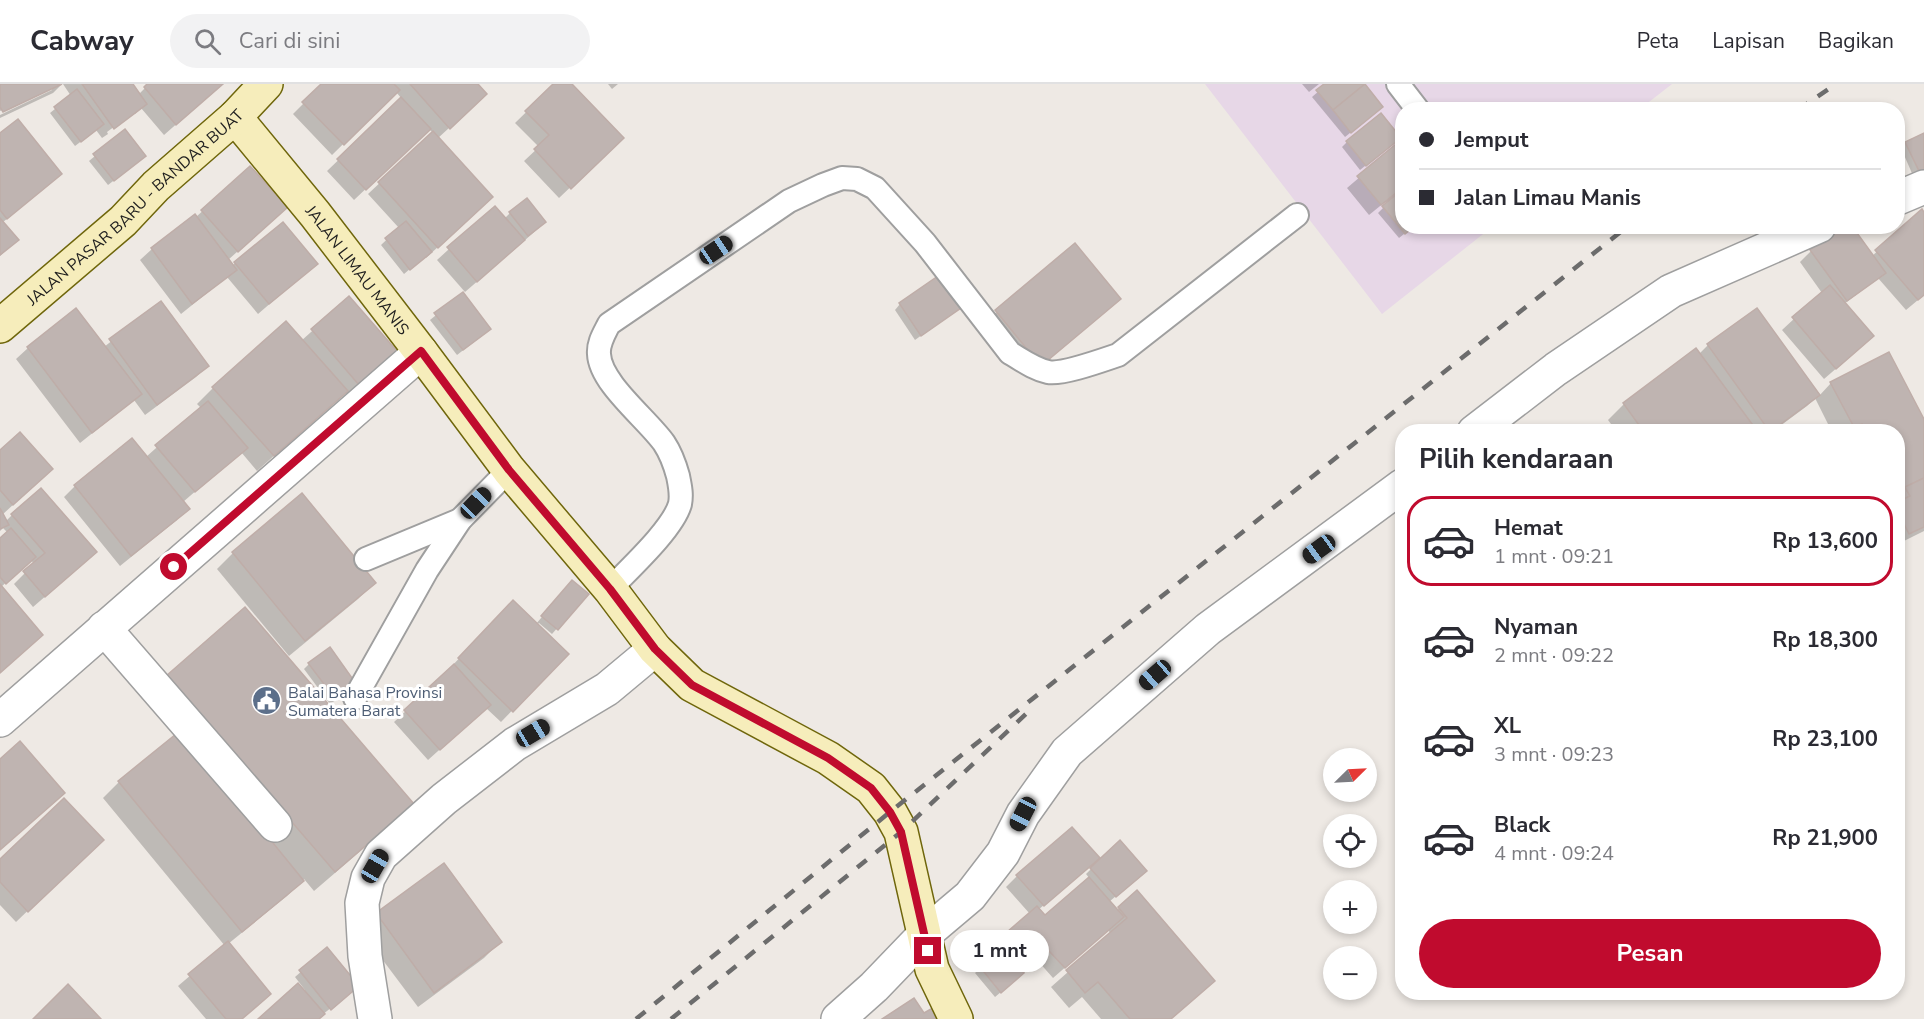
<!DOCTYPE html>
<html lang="id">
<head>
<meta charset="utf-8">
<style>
	:root { --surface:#fff; --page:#f2f2f3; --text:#2b2b33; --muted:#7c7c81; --line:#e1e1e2; --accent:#c00b2e }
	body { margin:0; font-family:"Nunito Sans",sans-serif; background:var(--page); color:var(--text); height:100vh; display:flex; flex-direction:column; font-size:22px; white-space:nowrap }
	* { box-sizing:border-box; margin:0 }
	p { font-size:20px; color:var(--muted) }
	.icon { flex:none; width:33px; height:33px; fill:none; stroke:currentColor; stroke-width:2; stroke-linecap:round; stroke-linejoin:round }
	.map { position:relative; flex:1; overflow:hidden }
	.sheet { position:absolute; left:1395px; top:340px; width:510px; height:576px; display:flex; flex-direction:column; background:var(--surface); border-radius:24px; box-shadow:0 3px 9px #0003 }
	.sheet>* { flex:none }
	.hud { position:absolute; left:1395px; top:18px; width:510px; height:132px; border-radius:24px; box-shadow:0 3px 9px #0003; display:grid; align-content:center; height:132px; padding:0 24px; background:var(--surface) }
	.needle { width:39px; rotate:66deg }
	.controls { position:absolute; left:1323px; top:664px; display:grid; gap:12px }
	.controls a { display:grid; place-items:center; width:54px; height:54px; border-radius:50%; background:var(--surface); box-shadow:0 3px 9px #0003; font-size:30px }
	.end { position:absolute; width:27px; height:27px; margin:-14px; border:8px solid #c00b2e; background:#fff; box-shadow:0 0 0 3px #fff }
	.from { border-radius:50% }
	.bubble { position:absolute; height:42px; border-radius:21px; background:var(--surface); box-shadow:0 3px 9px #0003; font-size:20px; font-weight:700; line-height:42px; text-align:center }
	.car { position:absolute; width:18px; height:36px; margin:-18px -9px; border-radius:8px; box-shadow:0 0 4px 2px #0007; background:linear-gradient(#222 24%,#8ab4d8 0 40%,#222 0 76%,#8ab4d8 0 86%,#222 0) }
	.hud b { display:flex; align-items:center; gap:21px; height:57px; font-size:22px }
	.hud b+b { border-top:2px solid var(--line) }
	.hud i { width:15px; height:15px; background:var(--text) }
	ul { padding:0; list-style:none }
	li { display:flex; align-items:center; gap:18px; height:90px; margin:0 12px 9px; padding:0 12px; border:3px solid transparent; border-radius:24px }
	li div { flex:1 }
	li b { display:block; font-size:22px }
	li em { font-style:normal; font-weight:700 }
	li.current { border-color:var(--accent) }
	li>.icon { width:54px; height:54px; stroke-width:1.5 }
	h2 { padding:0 24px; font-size:27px; line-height:72px }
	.action { display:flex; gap:12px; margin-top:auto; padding:12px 24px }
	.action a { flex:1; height:69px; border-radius:36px; background:var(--accent); color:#fff; font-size:24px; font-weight:700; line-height:69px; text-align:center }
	header { display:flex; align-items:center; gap:36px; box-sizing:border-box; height:84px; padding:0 30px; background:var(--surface); border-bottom:2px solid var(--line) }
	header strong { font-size:28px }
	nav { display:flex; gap:33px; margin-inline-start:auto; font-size:21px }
	.search { width:420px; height:54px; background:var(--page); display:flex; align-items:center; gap:15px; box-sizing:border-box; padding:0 21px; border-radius:33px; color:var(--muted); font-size:22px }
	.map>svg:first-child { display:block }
	.industrial { fill:#e7d7e7 }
	.shadow { fill:#0003 }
	.building { fill:#bfb4b1; stroke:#bfada8; stroke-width:1.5 }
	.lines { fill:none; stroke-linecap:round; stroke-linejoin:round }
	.lane-casing { stroke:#9f9f9f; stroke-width:26 }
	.street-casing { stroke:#9f9f9f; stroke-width:36 }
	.secondary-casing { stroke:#6f660b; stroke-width:36 }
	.lane { stroke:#fff; stroke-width:22 }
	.street { stroke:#fff; stroke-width:33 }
	.secondary { stroke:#f6edbb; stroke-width:33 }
	.rail { stroke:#6c6c6c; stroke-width:4.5; stroke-dasharray:12 12; stroke-linecap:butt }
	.route { stroke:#c00b2e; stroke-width:8 }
	.labels { text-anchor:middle; stroke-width:6; stroke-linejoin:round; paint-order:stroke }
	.street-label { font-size:16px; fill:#1e1e1e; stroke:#fff }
	.service-label { font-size:16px; fill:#4e5e75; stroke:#fff; text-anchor:start }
</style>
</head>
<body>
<header>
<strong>Cabway</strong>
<div class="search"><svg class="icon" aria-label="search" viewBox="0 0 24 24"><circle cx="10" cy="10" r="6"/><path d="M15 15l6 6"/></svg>Cari di sini</div>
<nav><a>Peta</a><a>Lapisan</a><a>Bagikan</a></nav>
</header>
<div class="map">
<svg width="1924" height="935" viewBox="0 0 1924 935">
	<rect width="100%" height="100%" fill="#eee9e4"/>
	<polygon class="industrial" points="1205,0 1672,0 1640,25 1402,26 1402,142 1492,143 1382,230"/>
	<g class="shadow">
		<polygon points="0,0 62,0 53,9 0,34 0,31 52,6 52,3 0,27"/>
		<polygon points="63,0 132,0 139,10 149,0 222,0 164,51 141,24 135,30 135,27 107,48 108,50 102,54 96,46 75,62 50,29 71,12"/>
		<polygon points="323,0 476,0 474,21 437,55 480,124 426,174 425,172 404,190 381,161 399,144 368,110 433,49 429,45 354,116 327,87 402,15 396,8 332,71 293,30"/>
		<polygon points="555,0 570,0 622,54 559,114 524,77 539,63 515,39"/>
		<polygon points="608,0 618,0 612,5"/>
		<polygon points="1302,0 1319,0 1309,8"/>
		<polygon points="1327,0 1363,0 1376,28 1345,53 1312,13"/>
		<polygon points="125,47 139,77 108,101 89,77"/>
		<polygon points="0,51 60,90 2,139 16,156 0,172"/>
		<polygon points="1924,51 1924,89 1914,94 1901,64 1906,59"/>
		<polygon points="1402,57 1402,142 1414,142 1399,154 1378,129 1387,120 1385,118 1369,131 1347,104"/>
		<polygon points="1347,58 1394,59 1360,86 1342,63"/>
		<polygon points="250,84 275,134 228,176 232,182 235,179 316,180 258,230 227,193 181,230 140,176 152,165 195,132 196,133"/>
		<polygon points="494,124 504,135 510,129 539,144 465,208 437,176"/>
		<polygon points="1922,128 1924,130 1924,211 1906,226 1878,194 1844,220 1861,263 1824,295 1782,246 1822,209 1800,178 1811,167 1872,172"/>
		<polygon points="1074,161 1119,215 1029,291 985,238"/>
		<polygon points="462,210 484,250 457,271 430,236"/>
		<polygon points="349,214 401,274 353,317 345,308 257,387 241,368 183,418 177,436 120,482 64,413 75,402 132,356 146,373 201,324 197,320 213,304 301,257"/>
		<polygon points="160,219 207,282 196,293 145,331 134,316 80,359 16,275 28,264 76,227 104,263"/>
		<polygon points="900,220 959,224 915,256 895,226"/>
		<polygon points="1708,261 1819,312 1831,299 1924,338 1924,392 1898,405 1899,408 1924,395 1924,447 1898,460 1898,348 1832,348 1815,314 1807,322 1772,348 1617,348 1608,336 1624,320 1695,267 1698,271"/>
		<polygon points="0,368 40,396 2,431 5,438 12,431 84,479 33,523 14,500 34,480 31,476 1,503 0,588 0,456 8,449 3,444 0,447"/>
		<polygon points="233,469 374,499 358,515 289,572 217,485"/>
		<polygon points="567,503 587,510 552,550 539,539 537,541 567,570 501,638 486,624 428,676 394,638 449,587 448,586 513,518 536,540"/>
		<polygon points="309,580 350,606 330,620 304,585"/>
		<polygon points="179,649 412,720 392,740 314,807 304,795 287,812 228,860 241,935 206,935 178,902 225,862 103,714 119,698"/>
		<polygon points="90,767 16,838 0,821 0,777"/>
		<polygon points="1087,785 1038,826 1045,834 1090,795 1086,790 1091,785 1139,792 1109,818 1116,827 1136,808 1213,897 1171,935 1101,935 1082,913 1069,924 1051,903 1111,850 1108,846 1053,894 1038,877 995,913 975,889 1002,865 997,860 1030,830 1006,803 1017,792"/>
		<polygon points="377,831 500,858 484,874 418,923 361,847"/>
		<polygon points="327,865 352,907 317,935 260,935 305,906 295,893"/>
	</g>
	<g class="building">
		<polygon points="0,0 62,0 3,28 0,23"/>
		<polygon points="82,0 133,0 147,20 114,45"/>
		<polygon points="147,0 223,0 176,41 144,3"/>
		<polygon points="321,0 394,0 400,6 344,61 302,18"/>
		<polygon points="410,0 478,0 487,10 450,45"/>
		<polygon points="553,0 572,0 624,54 571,105 534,65 549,51 525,27"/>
		<polygon points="1324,0 1365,0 1333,26 1316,6"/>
		<polygon points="1365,0 1383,23 1351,49 1333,26"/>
		<polygon points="77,5 104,40 81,58 54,23"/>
		<polygon points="401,13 431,45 366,106 337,75"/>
		<polygon points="1381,29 1401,54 1366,82 1346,57"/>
		<polygon points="18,35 62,90 7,135 0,126 0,49"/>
		<polygon points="125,45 146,72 114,97 93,70"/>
		<polygon points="433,47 493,113 438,164 378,98"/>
		<polygon points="1924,49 1924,88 1920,89 1905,58"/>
		<polygon points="1402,55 1402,104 1381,121 1357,92"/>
		<polygon points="250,82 288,123 238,168 201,126"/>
		<polygon points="1402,106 1402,142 1415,142 1405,150 1382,122"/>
		<polygon points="527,114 546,138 528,152 509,128"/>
		<polygon points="495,122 525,156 477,198 447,163"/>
		<polygon points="1922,125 1924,128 1924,211 1918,216 1875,166"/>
		<polygon points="195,130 237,186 192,220 151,164"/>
		<polygon points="0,134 19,156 0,171"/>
		<polygon points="406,137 432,168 410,186 385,154"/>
		<polygon points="283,138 318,180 269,220 234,178"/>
		<polygon points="1842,142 1852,142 1886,189 1847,217 1810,166"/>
		<polygon points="1075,159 1121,215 1041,282 995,226"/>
		<polygon points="938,192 961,224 921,252 899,219"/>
		<polygon points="1830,201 1874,252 1836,285 1792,233"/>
		<polygon points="463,208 491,245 463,266 434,229"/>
		<polygon points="349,212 403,274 365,308 311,245"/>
		<polygon points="161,217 209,282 157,321 109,255"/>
		<polygon points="76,224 142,310 92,349 27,263"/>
		<polygon points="1757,224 1820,311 1770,348 1707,260"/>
		<polygon points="286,237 348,307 274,372 212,303"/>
		<polygon points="1696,264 1758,348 1644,348 1623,319"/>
		<polygon points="1889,268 1924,335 1924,394 1905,403 1910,412 1898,418 1898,348 1866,348 1862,340 1854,343 1830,298"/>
		<polygon points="208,317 248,364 195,408 155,361"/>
		<polygon points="20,348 53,385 13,421 0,406 0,366"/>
		<polygon points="132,354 190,425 131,472 74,401"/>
		<polygon points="1924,394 1924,443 1909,450 1898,428 1898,418 1910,412 1905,403"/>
		<polygon points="41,404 97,468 45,513 23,487 45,469 11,430"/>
		<polygon points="302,409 376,499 305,557 232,468"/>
		<polygon points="0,424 9,441 0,445"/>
		<polygon points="11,444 36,473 6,500 0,493 0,454"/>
		<polygon points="572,496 589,510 558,546 541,532"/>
		<polygon points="0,500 43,551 0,589"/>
		<polygon points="513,516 569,570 513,628 458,574"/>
		<polygon points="245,523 414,720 335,788 166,592"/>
		<polygon points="330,563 357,601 336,616 308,579"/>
		<polygon points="454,580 491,621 440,666 404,626"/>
		<polygon points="181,646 304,797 242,848 118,697"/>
		<polygon points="20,657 65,709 0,766 0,675"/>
		<polygon points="64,714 104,756 28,828 0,798 0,775"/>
		<polygon points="1072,743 1100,774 1044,822 1016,791"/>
		<polygon points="1120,756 1147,787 1116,813 1090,784"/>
		<polygon points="444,779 502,858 434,909 376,829"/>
		<polygon points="1089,793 1124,833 1065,884 1049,867 1035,879 1007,848 1037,822 1045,831"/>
		<polygon points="1137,806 1215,897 1171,935 1130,935 1098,898 1085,909 1066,886 1127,834 1118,823"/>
		<polygon points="228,857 271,910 242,935 226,935 188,890"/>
		<polygon points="327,863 359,902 331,926 299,886"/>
		<polygon points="1002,863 1024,889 1001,909 980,883"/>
		<polygon points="298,899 325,930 319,935 258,935"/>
		<polygon points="68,900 101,935 33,935"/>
		<polygon points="914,914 924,929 938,921 947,935 882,935"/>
	</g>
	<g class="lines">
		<defs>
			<g id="lane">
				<polyline points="1398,0 1418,26"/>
				<polyline points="366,475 460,436"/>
				<path d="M 610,505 C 629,485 673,445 680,420 C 682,410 680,402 678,392 C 675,381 670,368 664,359 C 647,335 600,299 599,270 C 598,259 604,250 609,240 L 789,117 L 823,101 L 842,94 L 857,95 L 875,104 L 925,159 L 1010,269 C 1022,276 1034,285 1048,288 C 1062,291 1103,276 1118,271 L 1297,131"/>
				<polyline points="355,614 427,486 460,436 509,386"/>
			</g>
			<g id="street">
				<polyline points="1898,114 1924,103"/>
				<polyline points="1474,348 1556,285 1671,207 1819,142"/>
				<polyline points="104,544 275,741"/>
				<polyline points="0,636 421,268"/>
				<polyline points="375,935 365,872 362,819 368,794 381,771 444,715 515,660 607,605 655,565"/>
				<polyline points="838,935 874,903 925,850 970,812 1003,769 1023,730 1067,668 1208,545 1402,402"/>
			</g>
			<g id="secondary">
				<path id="s1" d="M 235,33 L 315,130 L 421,268 L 509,386 L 610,505 L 655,565 L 692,601 L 828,674 L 871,704 L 890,728 L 901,748 L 932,885 L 956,935"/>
				<path id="s2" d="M 0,242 L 123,137 L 156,102 L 235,33 L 266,0"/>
			</g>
		</defs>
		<use href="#lane" class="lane-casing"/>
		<use href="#street" class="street-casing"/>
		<use href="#secondary" class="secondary-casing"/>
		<use href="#lane" class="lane"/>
		<use href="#street" class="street"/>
		<use href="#secondary" class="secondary"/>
		<g class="rail">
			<polyline points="1798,26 1836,0"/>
			<polyline points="636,935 890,728 1628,142"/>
			<polyline points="671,935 901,748 1027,629"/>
		</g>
	</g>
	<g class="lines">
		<polyline class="route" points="174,483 421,267 509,386 610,505 655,565 692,601 828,674 871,704 890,728 901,748 928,867"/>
	</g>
	<defs>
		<symbol id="civic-disc" viewBox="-11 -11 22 22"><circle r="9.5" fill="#5c6f8a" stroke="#fff"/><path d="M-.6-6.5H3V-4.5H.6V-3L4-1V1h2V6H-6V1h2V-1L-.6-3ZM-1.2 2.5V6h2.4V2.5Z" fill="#fff"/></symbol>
	</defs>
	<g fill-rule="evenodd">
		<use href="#civic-disc" x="250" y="600" width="33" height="33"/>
	</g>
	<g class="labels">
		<g class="street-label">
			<text dy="6" stroke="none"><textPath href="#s2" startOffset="180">JALAN PASAR BARU - BANDAR BUAT</textPath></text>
			<text dy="6" stroke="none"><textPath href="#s1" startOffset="196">JALAN LIMAU MANIS</textPath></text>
		</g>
		<g class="service-label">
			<text x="288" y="614">Balai Bahasa Provinsi<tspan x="288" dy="18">Sumatera Barat</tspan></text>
		</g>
	</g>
</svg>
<div class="controls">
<a><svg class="needle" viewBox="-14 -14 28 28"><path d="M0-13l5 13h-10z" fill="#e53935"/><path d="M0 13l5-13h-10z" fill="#7c7c81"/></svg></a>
<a><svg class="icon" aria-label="locate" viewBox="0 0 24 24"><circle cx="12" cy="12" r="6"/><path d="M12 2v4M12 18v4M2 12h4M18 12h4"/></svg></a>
<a>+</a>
<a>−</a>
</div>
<i class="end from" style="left:174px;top:483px"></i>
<i class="end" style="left:928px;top:867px"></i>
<div class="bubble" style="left:950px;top:846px;width:99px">1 mnt</div>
<i class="car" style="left:716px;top:166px;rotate:56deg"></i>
<i class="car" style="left:476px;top:419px;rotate:44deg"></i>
<i class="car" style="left:1319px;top:465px;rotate:234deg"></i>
<i class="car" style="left:1155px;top:591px;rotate:229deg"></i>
<i class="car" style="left:533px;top:649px;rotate:59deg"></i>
<i class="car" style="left:1023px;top:730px;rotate:207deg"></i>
<i class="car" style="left:375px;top:782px;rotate:30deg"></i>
<div class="hud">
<b><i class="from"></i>Jemput</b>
<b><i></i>Jalan Limau Manis</b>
</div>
<section class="sheet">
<h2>Pilih kendaraan</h2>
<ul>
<li class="current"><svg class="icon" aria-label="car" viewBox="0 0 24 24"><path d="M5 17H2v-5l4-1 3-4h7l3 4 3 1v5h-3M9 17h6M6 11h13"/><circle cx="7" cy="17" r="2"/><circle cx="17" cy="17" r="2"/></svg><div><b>Hemat</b><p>1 mnt · 09:21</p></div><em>Rp 13,600</em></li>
<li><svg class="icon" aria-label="car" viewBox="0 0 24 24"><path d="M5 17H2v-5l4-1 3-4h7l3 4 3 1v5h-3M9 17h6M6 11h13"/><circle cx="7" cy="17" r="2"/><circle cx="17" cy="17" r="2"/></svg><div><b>Nyaman</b><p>2 mnt · 09:22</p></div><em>Rp 18,300</em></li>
<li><svg class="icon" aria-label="car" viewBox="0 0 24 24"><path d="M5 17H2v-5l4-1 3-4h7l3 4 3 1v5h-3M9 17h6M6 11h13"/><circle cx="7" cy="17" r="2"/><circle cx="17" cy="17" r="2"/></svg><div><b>XL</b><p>3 mnt · 09:23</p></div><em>Rp 23,100</em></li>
<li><svg class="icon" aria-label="car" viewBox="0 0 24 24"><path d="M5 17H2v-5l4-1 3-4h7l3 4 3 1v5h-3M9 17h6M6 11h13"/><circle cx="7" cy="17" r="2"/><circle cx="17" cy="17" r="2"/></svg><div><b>Black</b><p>4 mnt · 09:24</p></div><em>Rp 21,900</em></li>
</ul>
<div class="action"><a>Pesan</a></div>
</section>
</div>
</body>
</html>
